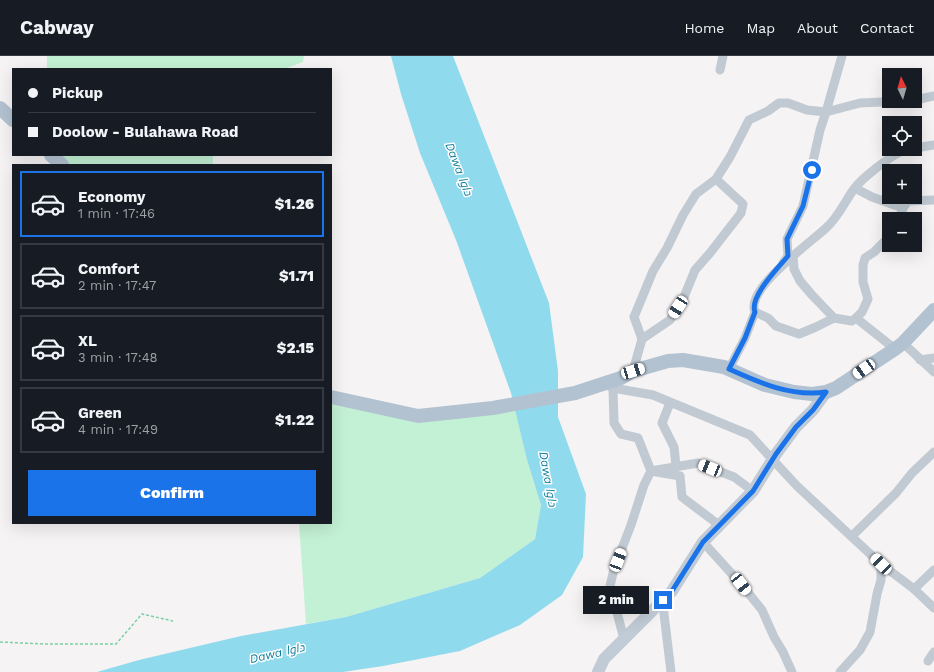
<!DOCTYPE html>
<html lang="en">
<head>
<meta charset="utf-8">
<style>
	:root { --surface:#171b24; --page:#20242c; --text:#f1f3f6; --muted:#9ea1a6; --line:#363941; --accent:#1a73e8 }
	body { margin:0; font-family:"Work Sans",Cairo,sans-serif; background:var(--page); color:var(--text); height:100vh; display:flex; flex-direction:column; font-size:15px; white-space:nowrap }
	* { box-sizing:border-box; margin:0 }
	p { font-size:13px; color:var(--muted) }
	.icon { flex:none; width:22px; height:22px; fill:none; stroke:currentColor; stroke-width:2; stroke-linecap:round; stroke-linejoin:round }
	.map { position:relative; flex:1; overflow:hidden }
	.drawer { position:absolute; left:12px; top:108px; width:320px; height:360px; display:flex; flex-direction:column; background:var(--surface); border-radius:0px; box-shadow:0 4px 16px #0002 }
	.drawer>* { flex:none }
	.guide { position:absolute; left:12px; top:12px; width:320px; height:88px; border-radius:0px; box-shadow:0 4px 16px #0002; display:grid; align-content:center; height:88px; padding:0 16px; background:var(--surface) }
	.needle { width:26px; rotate:355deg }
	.buttons { position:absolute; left:882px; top:12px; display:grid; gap:8px }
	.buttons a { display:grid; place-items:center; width:40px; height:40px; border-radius:0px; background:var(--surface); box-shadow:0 4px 16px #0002; font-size:20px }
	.end { position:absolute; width:18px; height:18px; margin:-9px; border:5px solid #1a73e8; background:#fff; box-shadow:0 0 0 2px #fff }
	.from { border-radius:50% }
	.bubble { position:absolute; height:28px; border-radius:0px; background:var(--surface); box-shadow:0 4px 16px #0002; font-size:13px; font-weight:800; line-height:28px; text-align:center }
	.car { position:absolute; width:12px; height:24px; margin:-12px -6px; border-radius:5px; box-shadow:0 0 3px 1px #0007; background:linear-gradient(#fff 24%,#345 0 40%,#fff 0 76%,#345 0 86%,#fff 0) }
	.guide b { display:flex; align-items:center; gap:14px; height:38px; font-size:15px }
	.guide b+b { border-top:1px solid var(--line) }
	.guide i { width:10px; height:10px; background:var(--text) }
	ul { padding:7px 0 0; list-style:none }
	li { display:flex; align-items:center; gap:12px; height:66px; margin:0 8px 6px; padding:0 8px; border:2px solid var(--line); border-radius:0px }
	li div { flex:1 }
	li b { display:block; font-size:15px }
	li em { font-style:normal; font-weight:800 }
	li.active { border-color:var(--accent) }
	li>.icon { width:36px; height:36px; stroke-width:1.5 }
	.cta { display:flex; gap:8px; margin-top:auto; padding:8px 16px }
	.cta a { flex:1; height:46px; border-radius:0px; background:var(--accent); color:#fff; font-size:16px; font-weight:800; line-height:46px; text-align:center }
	header { display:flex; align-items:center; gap:24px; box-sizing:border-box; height:56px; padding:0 20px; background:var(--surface); border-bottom:1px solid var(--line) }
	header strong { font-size:19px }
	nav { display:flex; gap:22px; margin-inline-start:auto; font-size:14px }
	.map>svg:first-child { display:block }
	.green { fill:#c3f1d5 }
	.water { fill:#90daee }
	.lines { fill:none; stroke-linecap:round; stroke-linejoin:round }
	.path { stroke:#7ad0a6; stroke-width:1.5; stroke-dasharray:3 2; stroke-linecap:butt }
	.minor { stroke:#c1cad2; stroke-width:9 }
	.secondary { stroke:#c1cbd6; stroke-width:12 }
	.primary { stroke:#b3c2d1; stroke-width:14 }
	.route { stroke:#1a73e8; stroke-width:5 }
	.labels { text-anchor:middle; stroke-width:3; stroke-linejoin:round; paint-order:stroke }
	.water-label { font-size:12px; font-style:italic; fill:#0c7c9b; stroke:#fff }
</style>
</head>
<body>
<header>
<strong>Cabway</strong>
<nav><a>Home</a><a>Map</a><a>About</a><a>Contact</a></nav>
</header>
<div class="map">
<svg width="934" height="616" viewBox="0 0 934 616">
	<rect width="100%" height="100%" fill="#f5f3f3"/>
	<g class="green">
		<polygon points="47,0 304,0 303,6 284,13 47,13"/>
		<polygon points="52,99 213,99 213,109 63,109"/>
		<polygon points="331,339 418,358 514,348 527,404 541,449 535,483 480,522 346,561 306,568 299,467 331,467"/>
	</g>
	<polygon class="water" points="391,0 453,0 549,247 558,315 558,361 586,438 583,501 562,539 520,569 460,595 383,610 343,616 97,616 139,604 241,580 346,561 480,522 535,483 541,449 527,404 511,337 456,184 420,97 401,38"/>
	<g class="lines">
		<polyline class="path" points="0,586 44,588 116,588 142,558 173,565"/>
		<g class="minor">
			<polyline points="720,14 723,0"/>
			<polyline points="915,44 934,40"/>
			<polyline points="915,92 934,89"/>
			<polyline points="855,132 872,141 903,152 899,163"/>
			<polyline points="903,152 908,145 934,144"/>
			<polyline points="889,181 874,196 865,202 863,209 863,226 868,243 862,256 856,262 895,293"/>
			<polyline points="793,200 794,213 800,225 812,239 834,262 852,265 856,262"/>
			<polyline points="783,207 788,200 787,183 803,150 820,74 826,56 842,0"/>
			<polyline points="755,256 768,262 776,270 799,278 816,271 834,262"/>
			<polyline points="642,283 634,261 653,215 667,192 683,159 696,138 716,123 730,101 749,64 768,55 779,47 788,47 807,54 826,56 860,47 904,45"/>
			<polyline points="903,287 934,316"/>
			<polyline points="920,304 934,302"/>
			<path d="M 729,313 L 745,282 L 755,256 C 745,233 810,187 826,172 C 838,162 845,145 854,133 C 862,122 888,102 900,96 C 903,95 908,94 912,93"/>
			<polyline points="633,315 642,283 670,264 684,241 695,214 710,197 741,157 743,148 716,123"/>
			<polyline points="603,327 613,332 653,339 750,379 797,430 881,508 914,533 934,552"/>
			<polyline points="613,332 614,367 621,378 638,382 651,415 680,420 682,441 719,469"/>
			<polyline points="670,347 662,367 674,391 676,410"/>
			<polyline points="852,480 896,437 912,417 934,396"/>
			<polyline points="703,486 741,528 762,554 774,581 783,596 792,616"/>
			<polyline points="914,533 934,514"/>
			<polyline points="670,539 664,552 664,558 671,616"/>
			<polyline points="624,583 610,530 614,513 631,469 644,429 651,415 698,407 734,421 753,435"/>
			<polyline points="928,605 934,596"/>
			<polyline points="840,616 860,594 870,576 877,538 881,524 881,508"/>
		</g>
		<polyline class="secondary" points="598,616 604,603 672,535 703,486 753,435 776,398 796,371 813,354 826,336"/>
		<g class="primary">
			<polyline points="0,52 13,64"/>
			<polyline points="51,99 62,109"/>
			<polyline points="331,341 418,360 493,352 575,337 621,322 633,315 668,305 683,304 724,311 765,329 794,336 812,338 826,336 836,332 895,293 903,287 934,254"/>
		</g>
	</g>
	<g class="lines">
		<path class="route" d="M 663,544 L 672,535 L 703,486 L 753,435 L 776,398 L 796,371 L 813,354 L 826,336 C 791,341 760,327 729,313 L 745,282 L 755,256 C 749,241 778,212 788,200 L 787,183 L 803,150 L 812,114"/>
	</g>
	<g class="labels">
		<g class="water-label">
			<text transform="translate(459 113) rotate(69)" y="4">Dawa داوا</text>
			<text transform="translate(548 423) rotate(80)" y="4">Dawa داوا</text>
			<text transform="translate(277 597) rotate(-13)" y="4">Dawa داوا</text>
		</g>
	</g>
</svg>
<div class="buttons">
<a><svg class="needle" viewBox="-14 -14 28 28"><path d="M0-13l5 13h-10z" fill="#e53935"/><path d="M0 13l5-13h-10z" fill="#9ea1a6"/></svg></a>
<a><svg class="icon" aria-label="locate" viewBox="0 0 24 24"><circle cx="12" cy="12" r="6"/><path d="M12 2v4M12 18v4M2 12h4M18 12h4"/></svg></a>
<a>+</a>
<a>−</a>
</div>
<i class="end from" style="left:812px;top:114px"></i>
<i class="end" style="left:663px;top:544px"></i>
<div class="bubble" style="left:583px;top:530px;width:66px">2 min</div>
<i class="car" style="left:678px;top:251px;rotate:213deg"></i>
<i class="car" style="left:864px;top:313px;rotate:236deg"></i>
<i class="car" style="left:633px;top:315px;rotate:73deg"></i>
<i class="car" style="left:710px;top:412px;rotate:292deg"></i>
<i class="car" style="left:618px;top:504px;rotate:21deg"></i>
<i class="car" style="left:881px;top:508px;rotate:314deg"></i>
<i class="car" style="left:741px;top:528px;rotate:142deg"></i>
<div class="guide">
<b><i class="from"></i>Pickup</b>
<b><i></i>Doolow - Bulahawa Road</b>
</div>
<section class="drawer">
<ul>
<li class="active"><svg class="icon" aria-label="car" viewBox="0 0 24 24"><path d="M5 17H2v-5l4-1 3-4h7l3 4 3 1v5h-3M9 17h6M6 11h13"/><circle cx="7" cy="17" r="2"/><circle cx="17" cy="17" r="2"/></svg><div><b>Economy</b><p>1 min · 17:46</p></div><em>$1.26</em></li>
<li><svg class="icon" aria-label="car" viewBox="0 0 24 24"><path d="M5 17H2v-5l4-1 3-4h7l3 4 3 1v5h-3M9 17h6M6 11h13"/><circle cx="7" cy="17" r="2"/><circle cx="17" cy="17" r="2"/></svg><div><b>Comfort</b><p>2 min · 17:47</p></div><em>$1.71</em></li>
<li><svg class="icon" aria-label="car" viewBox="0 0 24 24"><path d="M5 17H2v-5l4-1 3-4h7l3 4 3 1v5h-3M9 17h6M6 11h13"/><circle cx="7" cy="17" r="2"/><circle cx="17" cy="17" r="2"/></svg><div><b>XL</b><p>3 min · 17:48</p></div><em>$2.15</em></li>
<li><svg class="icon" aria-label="car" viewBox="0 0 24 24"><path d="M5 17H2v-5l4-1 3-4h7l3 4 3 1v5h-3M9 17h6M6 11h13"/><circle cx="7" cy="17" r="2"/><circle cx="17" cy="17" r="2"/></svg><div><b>Green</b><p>4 min · 17:49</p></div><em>$1.22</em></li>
</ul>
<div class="cta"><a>Confirm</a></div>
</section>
</div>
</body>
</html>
